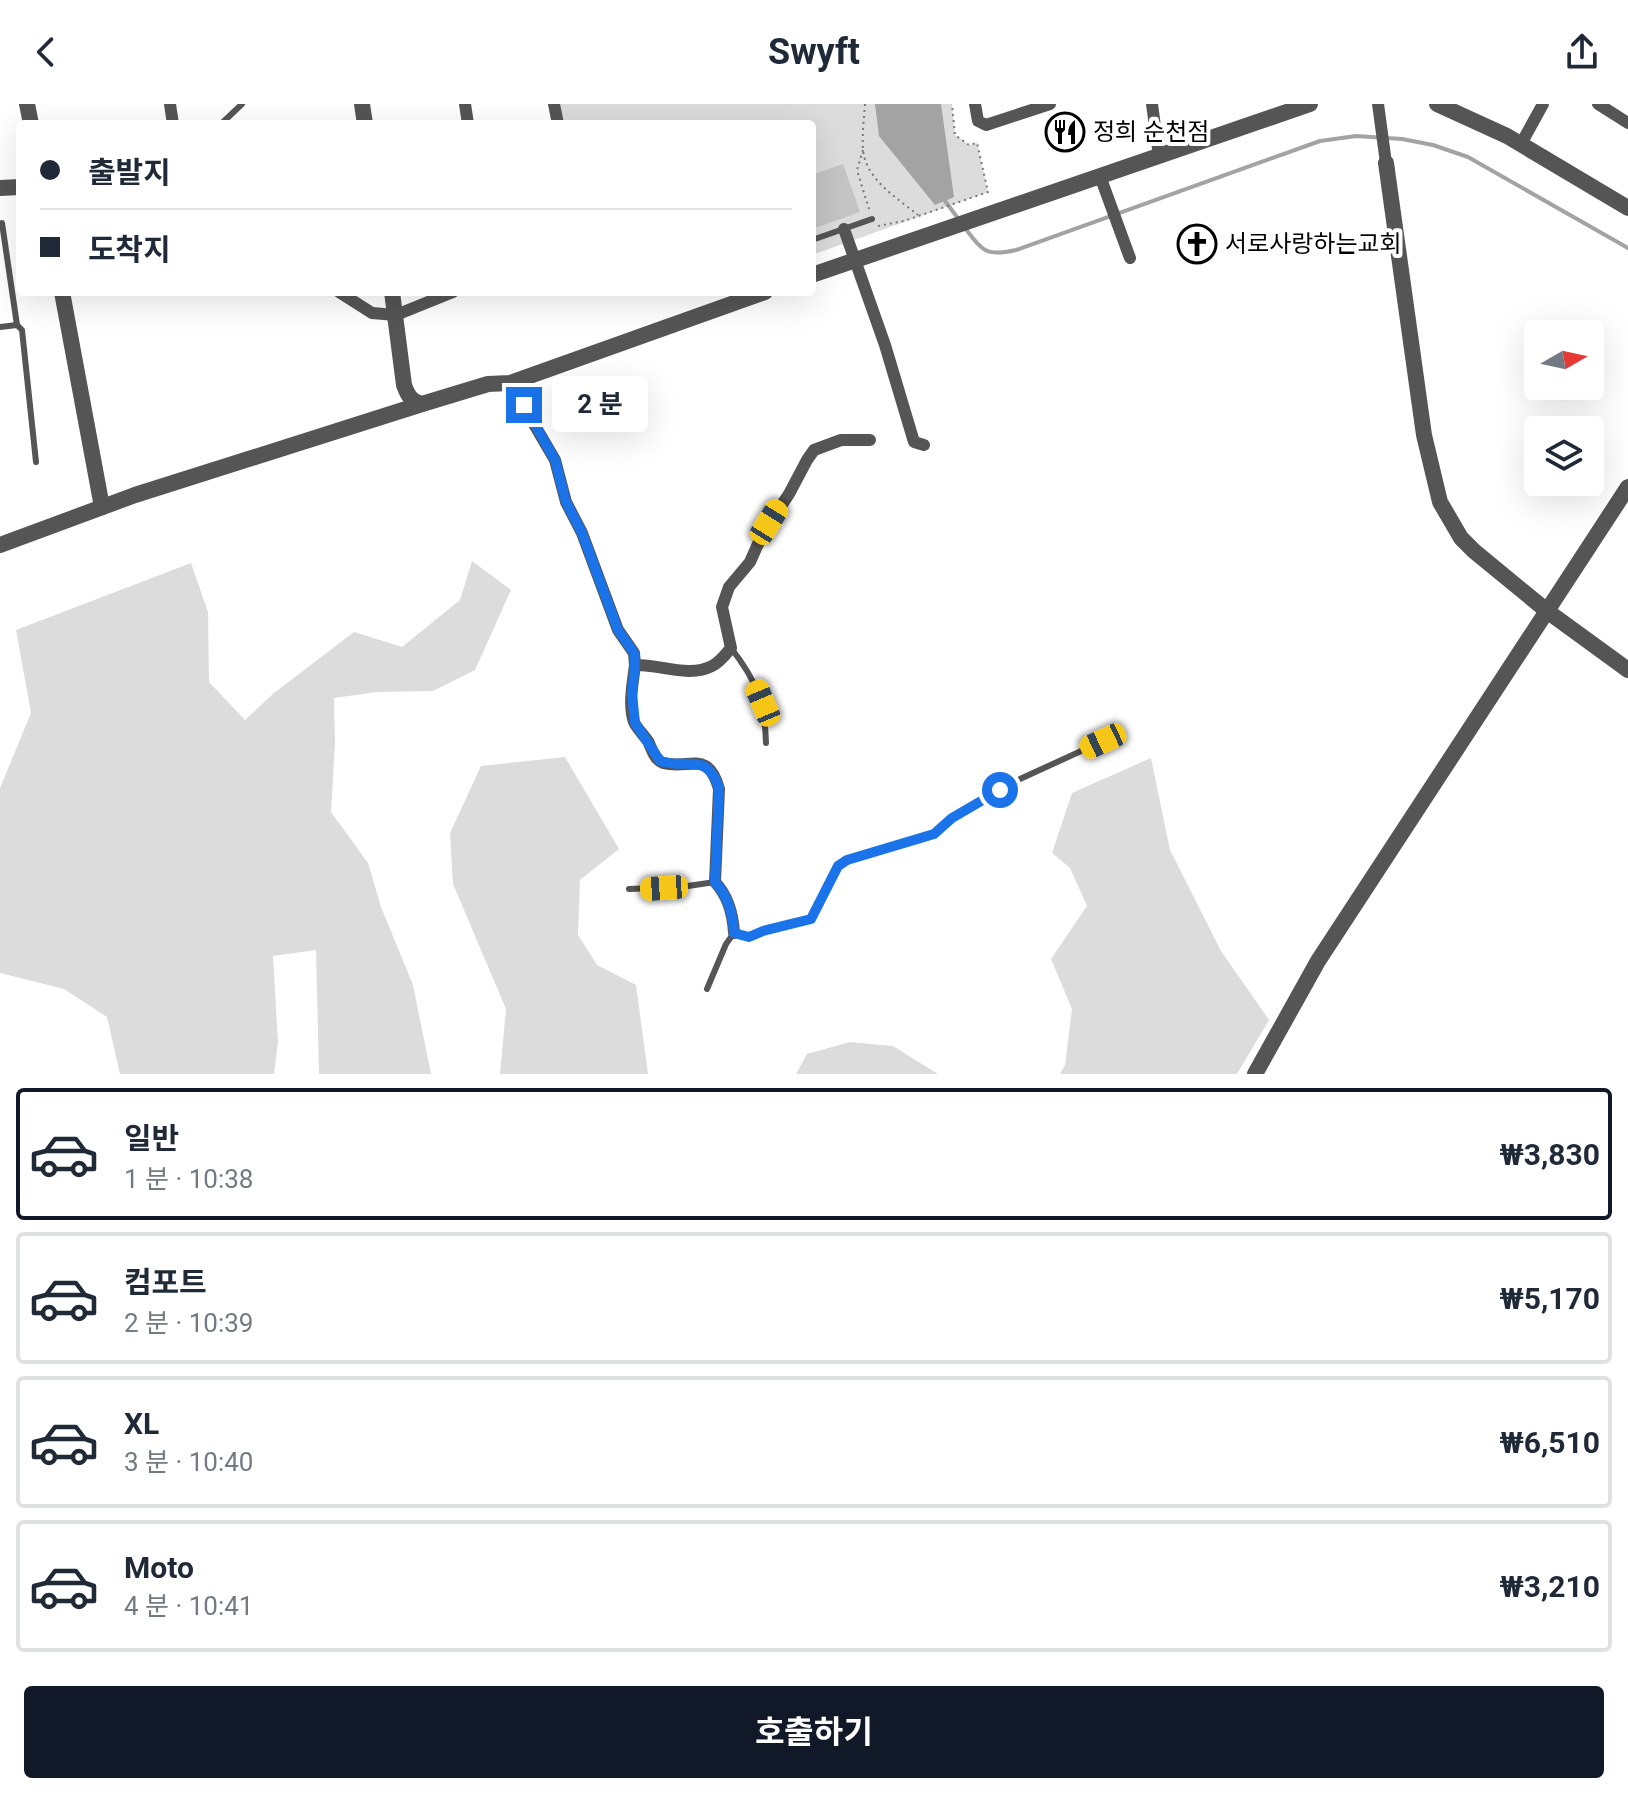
<!DOCTYPE html>
<html lang="ko">
<head>
<meta charset="utf-8">
<style>
	:root { --surface:#fff; --page:#f2f2f3; --text:#1f2937; --muted:#747a83; --line:#e0e1e3; --accent:#111827 }
	body { margin:0; font-family:Roboto,"Noto Sans KR",sans-serif; background:var(--page); color:var(--text); height:100vh; display:flex; flex-direction:column; font-size:30px; white-space:nowrap }
	* { box-sizing:border-box; margin:0 }
	p { font-size:26px; color:var(--muted) }
	.icon { flex:none; width:44px; height:44px; fill:none; stroke:currentColor; stroke-width:2; stroke-linecap:round; stroke-linejoin:round }
	.map { position:relative; height:970px; overflow:hidden }
	.sheet { display:flex; flex-direction:column; background:var(--surface); flex:1 }
	.sheet>* { flex:none }
	.hud { position:absolute; left:16px; top:16px; width:800px; height:176px; border-radius:8px; box-shadow:0 8px 32px #0002; display:grid; align-content:center; height:176px; padding:0 24px; background:var(--surface) }
	.needle { width:52px; rotate:81deg }
	.buttons { position:absolute; left:1524px; top:216px; display:grid; gap:16px }
	.buttons a { display:grid; place-items:center; width:80px; height:80px; border-radius:8px; background:var(--surface); box-shadow:0 8px 32px #0002; font-size:40px }
	.end { position:absolute; width:36px; height:36px; margin:-18px; border:10px solid #1a73e8; background:#fff; box-shadow:0 0 0 4px #fff }
	.from { border-radius:50% }
	.bubble { position:absolute; height:56px; border-radius:8px; background:var(--surface); box-shadow:0 8px 32px #0002; font-size:26px; font-weight:700; line-height:56px; text-align:center }
	.car { position:absolute; width:24px; height:48px; margin:-24px -12px; border-radius:10px; box-shadow:0 0 6px 2px #0007; background:linear-gradient(#f5c518 24%,#345 0 40%,#f5c518 0 76%,#345 0 86%,#f5c518 0) }
	.hud b { display:flex; align-items:center; gap:28px; height:76px; font-size:30px }
	.hud b+b { border-top:2px solid var(--line) }
	.hud i { width:20px; height:20px; background:var(--text) }
	ul { padding:14px 0 0; list-style:none }
	li { display:flex; align-items:center; gap:24px; height:132px; margin:0 16px 12px; padding:0 8px; border:4px solid var(--line); border-radius:8px }
	li div { flex:1 }
	li b { display:block; font-size:30px }
	li em { font-style:normal; font-weight:700 }
	li.selected { border-color:var(--accent) }
	li>.icon { width:72px; height:72px; stroke-width:1.5 }
	.action { display:flex; gap:16px; margin-top:auto; padding:16px 24px }
	.action a { flex:1; height:92px; border-radius:8px; background:var(--accent); color:#fff; font-size:32px; font-weight:700; line-height:92px; text-align:center }
	header { display:flex; justify-content:space-between; align-items:center; height:104px; padding:0 24px; background:var(--surface); font-size:36px; font-weight:700 }
	.map>svg:first-child { display:block }
	.green { fill:#dcdcdc }
	.water { fill:#a3a3a3 }
	.lines { fill:none; stroke-linecap:round; stroke-linejoin:round }
	.stream { stroke:#a3a3a3; stroke-width:4 }
	.building { fill:#c4c4c4 }
	.path { stroke:#777; stroke-width:2; stroke-dasharray:2 4; stroke-linecap:butt }
	.service { stroke:#555; stroke-width:6 }
	.minor { stroke:#555; stroke-width:12 }
	.tertiary { stroke:#555; stroke-width:16 }
	.route { stroke:#1a73e8; stroke-width:10 }
	.labels { text-anchor:middle; stroke-width:8; stroke-linejoin:round; paint-order:stroke }
	.poi-label { font-size:24px; fill:#000; stroke:#fff; text-anchor:start }
</style>
</head>
<body>
<header><svg class="icon" aria-label="back" viewBox="0 0 24 24"><path d="M15 5l-7 7 7 7"/></svg>Swyft<svg class="icon" aria-label="share" viewBox="0 0 24 24"><path d="M12 15V3M7 8l5-5 5 5M5 13v7h14v-7"/></svg></header>
<div class="map">
<svg width="1628" height="970" viewBox="0 0 1628 970">
	<rect width="100%" height="100%" fill="#fff"/>
	<g class="green">
		<polygon points="559,0 952,0 955,31 969,41 977,39 988,88 812,151 812,20 562,20"/>
		<polygon points="472,457 511,486 475,566 433,587 377,588 334,594 335,639 331,708 368,759 381,803 413,881 431,970 319,970 316,846 273,852 278,938 274,970 120,970 107,913 64,885 0,869 0,684 31,609 16,526 191,459 208,508 209,578 245,616 274,589 354,528 402,543 460,496"/>
		<polygon points="565,653 619,745 580,776 578,831 597,861 636,881 648,970 500,970 506,905 453,780 450,729 481,662"/>
		<polygon points="1151,654 1170,746 1221,847 1269,916 1237,970 1060,970 1065,961 1072,905 1051,855 1087,802 1070,764 1052,749 1072,689"/>
		<polygon points="850,938 893,942 938,970 796,970 807,950"/>
	</g>
	<polygon class="water" points="875,0 941,0 954,93 935,101 879,32"/>
	<g class="lines">
		<g class="stream">
			<polyline points="945,97 960,117"/>
			<path d="M 965,124 C 983,147 985,153 1016,146 L 1320,37 L 1356,32 L 1402,35 L 1433,41 L 1468,53 L 1628,144"/>
		</g>
	</g>
	<polygon class="building" points="843,60 860,108 812,125 812,71"/>
	<g class="lines">
		<g class="path">
			<path d="M 865,0 C 864,15 862,30 863,45 C 865,75 897,94 918,111"/>
			<polyline points="863,46 857,66 869,105"/>
			<polyline points="878,122 904,117 988,88 977,39 969,41 955,31 952,0"/>
		</g>
		<g class="service">
			<polyline points="221,20 242,0"/>
			<polyline points="2,119 17,221 22,226 36,358"/>
			<polyline points="812,136 872,115"/>
			<polyline points="0,223 17,221"/>
			<path d="M 731,544 C 756,576 765,598 766,639"/>
			<polyline points="629,785 681,783 715,778"/>
			<polyline points="707,885 726,840 734,829 749,833 763,827 811,815 838,762 847,756 934,730 952,714 1020,675 1103,637"/>
		</g>
		<g class="minor">
			<polyline points="170,0 173,20"/>
			<polyline points="465,0 468,20"/>
			<polyline points="554,0 558,20"/>
			<polyline points="975,0 978,17 986,21 1050,0"/>
			<polyline points="1152,0 1159,52"/>
			<polyline points="1378,0 1386,59"/>
			<polyline points="1598,0 1628,19"/>
			<polyline points="1521,40 1543,0"/>
			<polyline points="1100,72 1130,154"/>
			<polyline points="844,125 885,241 914,338 924,341"/>
			<polyline points="339,188 372,209 396,211 453,188"/>
			<path d="M 510,279 L 555,356 L 566,398 L 582,429 L 618,526 L 634,549 L 635,561 C 659,560 689,574 712,562 C 719,559 726,550 731,544 L 722,503 L 729,483 L 750,458 L 762,431 L 789,390 L 807,356 L 814,346 L 841,336 L 870,336"/>
			<path d="M 635,561 C 633,578 628,601 634,618 C 637,625 645,632 649,639 C 652,646 655,656 663,659 C 690,666 708,645 719,685 L 715,778 C 728,792 733,810 734,829"/>
		</g>
		<g class="tertiary">
			<polyline points="27,0 31,20"/>
			<polyline points="362,0 365,20"/>
			<polyline points="1437,0 1507,32 1628,104"/>
			<polyline points="1386,59 1424,331 1440,398 1461,434 1474,447 1547,507 1628,566"/>
			<polyline points="0,84 20,83"/>
			<polyline points="812,171 1310,0"/>
			<polyline points="62,188 102,403"/>
			<path d="M 392,188 L 404,281 C 408,292 411,297 422,300 L 488,280 L 510,279 L 765,188"/>
			<polyline points="0,441 135,391 422,300"/>
			<polyline points="1255,970 1318,857 1628,383"/>
		</g>
	</g>
	<g class="lines">
		<path class="route" d="M 524,301 L 555,356 L 566,398 L 582,429 L 618,526 L 634,549 L 635,561 L 632,590 L 635,619 L 660,657 C 687,666 708,647 719,685 L 715,778 C 728,792 733,810 734,829 L 749,833 L 763,827 L 811,815 L 838,762 L 847,756 L 934,730 L 952,714 L 1000,686"/>
	</g>
	<defs>
		<symbol id="restaurant-ring" viewBox="-11 -11 22 22"><circle r="9.5" fill="#fff" stroke="#000" stroke-width="1.5"/><path d="M-5-6h1v4h1v-4h1v4h1v-4h1v5L-1.5 .5V6h-2V.5L-5-1ZM5-6V6H3V1.5H1.5Q1.5-4 5-6Z" fill="#000"/></symbol>
		<symbol id="church-ring" viewBox="-11 -11 22 22"><circle r="9.5" fill="#fff" stroke="#000" stroke-width="1.5"/><path d="M-1.2-6h2.4v3.5h3.3v2.4h-3.3V6h-2.4V-.1h-3.3v-2.4h3.3Z" fill="#000"/></symbol>
	</defs>
	<g fill-rule="evenodd">
		<use href="#restaurant-ring" x="1043" y="6" width="44" height="44"/>
		<use href="#church-ring" x="1175" y="118" width="44" height="44"/>
	</g>
	<g class="labels">
		<g class="poi-label">
			<text x="1093" y="36">정희 순천점</text>
			<text x="1225" y="148">서로사랑하는교회</text>
		</g>
	</g>
</svg>
<div class="buttons">
<a><svg class="needle" viewBox="-14 -14 28 28"><path d="M0-13l5 13h-10z" fill="#e53935"/><path d="M0 13l5-13h-10z" fill="#747a83"/></svg></a>
<a><svg class="icon" aria-label="layers" viewBox="0 0 24 24"><path d="M12 4l9 5-9 5-9-5zM3 14l9 5 9-5"/></svg></a>
</div>
<i class="end from" style="left:1000px;top:686px"></i>
<i class="end" style="left:524px;top:301px"></i>
<div class="bubble" style="left:552px;top:272px;width:96px">2 분</div>
<i class="car" style="left:769px;top:418px;rotate:32deg"></i>
<i class="car" style="left:763px;top:599px;rotate:337deg"></i>
<i class="car" style="left:1103px;top:637px;rotate:245deg"></i>
<i class="car" style="left:664px;top:784px;rotate:266deg"></i>
<div class="hud">
<b><i class="from"></i>출발지</b>
<b><i></i>도착지</b>
</div>
</div>
<section class="sheet">
<ul>
<li class="selected"><svg class="icon" aria-label="car" viewBox="0 0 24 24"><path d="M5 17H2v-5l4-1 3-4h7l3 4 3 1v5h-3M9 17h6M6 11h13"/><circle cx="7" cy="17" r="2"/><circle cx="17" cy="17" r="2"/></svg><div><b>일반</b><p>1 분 · 10:38</p></div><em>₩3,830</em></li>
<li><svg class="icon" aria-label="car" viewBox="0 0 24 24"><path d="M5 17H2v-5l4-1 3-4h7l3 4 3 1v5h-3M9 17h6M6 11h13"/><circle cx="7" cy="17" r="2"/><circle cx="17" cy="17" r="2"/></svg><div><b>컴포트</b><p>2 분 · 10:39</p></div><em>₩5,170</em></li>
<li><svg class="icon" aria-label="car" viewBox="0 0 24 24"><path d="M5 17H2v-5l4-1 3-4h7l3 4 3 1v5h-3M9 17h6M6 11h13"/><circle cx="7" cy="17" r="2"/><circle cx="17" cy="17" r="2"/></svg><div><b>XL</b><p>3 분 · 10:40</p></div><em>₩6,510</em></li>
<li><svg class="icon" aria-label="car" viewBox="0 0 24 24"><path d="M5 17H2v-5l4-1 3-4h7l3 4 3 1v5h-3M9 17h6M6 11h13"/><circle cx="7" cy="17" r="2"/><circle cx="17" cy="17" r="2"/></svg><div><b>Moto</b><p>4 분 · 10:41</p></div><em>₩3,210</em></li>
</ul>
<div class="action"><a>호출하기</a></div>
</section>
</body>
</html>
